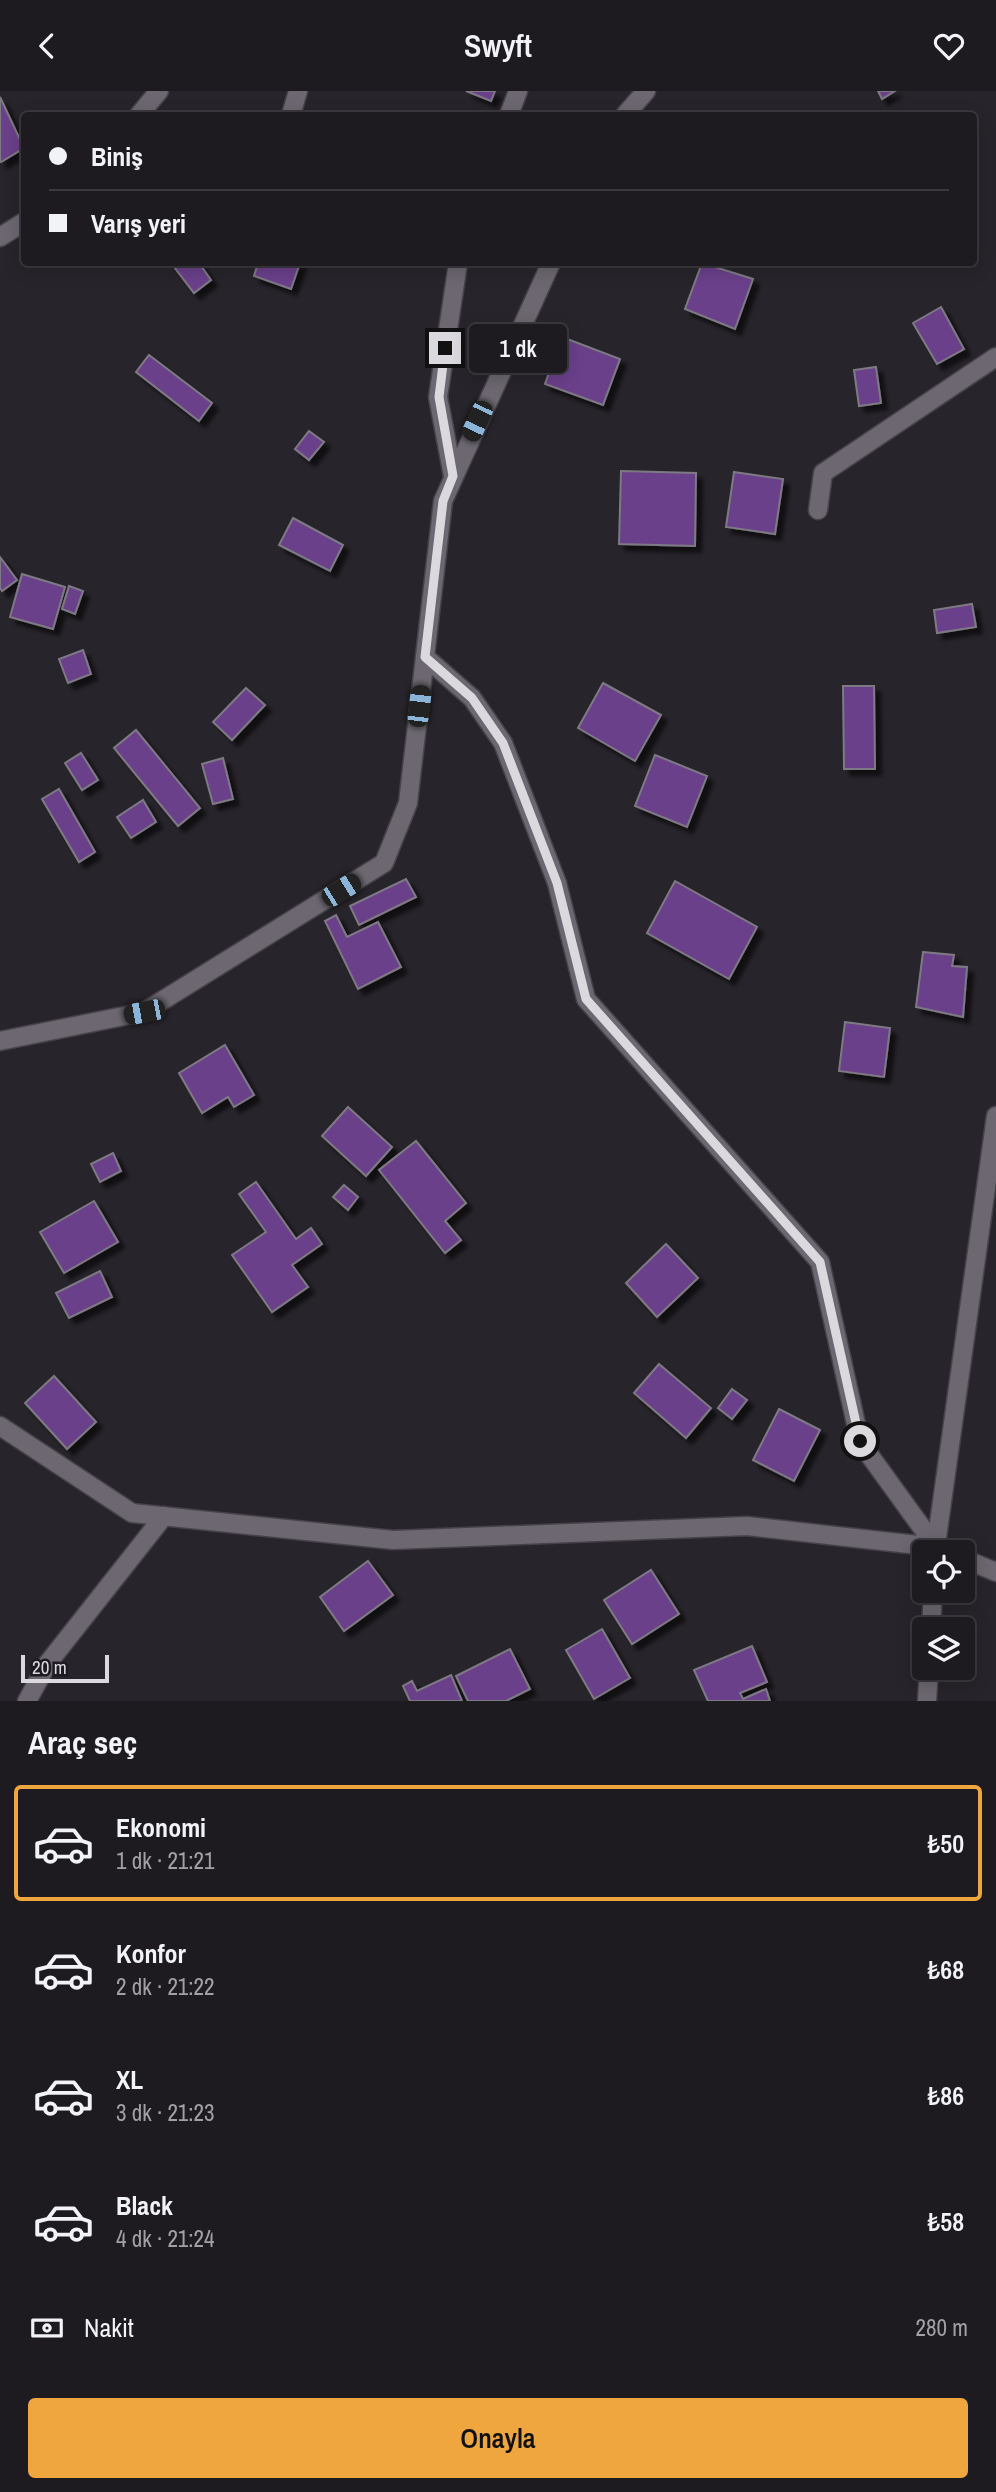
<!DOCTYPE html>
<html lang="tr">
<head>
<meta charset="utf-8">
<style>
	:root { --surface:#1e1b20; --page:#2b282d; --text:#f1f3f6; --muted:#a1a1a5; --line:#3c393e; --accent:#f0a63e }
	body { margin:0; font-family:"Archivo Narrow",sans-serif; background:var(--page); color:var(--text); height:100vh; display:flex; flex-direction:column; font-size:26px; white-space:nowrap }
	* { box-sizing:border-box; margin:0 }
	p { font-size:23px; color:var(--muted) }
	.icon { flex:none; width:38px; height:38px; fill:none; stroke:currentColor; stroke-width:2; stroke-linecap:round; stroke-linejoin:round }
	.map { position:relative; height:1610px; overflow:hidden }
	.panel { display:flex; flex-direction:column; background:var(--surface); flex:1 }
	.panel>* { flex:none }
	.guide { position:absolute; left:21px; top:21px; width:956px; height:154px; border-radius:7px; box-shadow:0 4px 18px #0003,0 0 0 2px var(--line); display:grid; align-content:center; height:154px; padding:0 28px; background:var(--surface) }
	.tools { position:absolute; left:912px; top:1449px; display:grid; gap:14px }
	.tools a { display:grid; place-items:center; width:63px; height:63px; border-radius:7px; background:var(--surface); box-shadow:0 4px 18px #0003,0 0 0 2px var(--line); font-size:35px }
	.scale { position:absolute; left:21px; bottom:18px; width:88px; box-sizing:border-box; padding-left:7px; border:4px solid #dcd9de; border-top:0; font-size:19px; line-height:24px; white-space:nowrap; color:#dcd9de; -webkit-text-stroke:5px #1e1a21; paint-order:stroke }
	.end { position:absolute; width:32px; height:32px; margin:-16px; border:9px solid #dcd9de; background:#111; box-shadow:0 0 0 4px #111 }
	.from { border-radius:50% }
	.bubble { position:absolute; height:49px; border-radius:7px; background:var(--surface); box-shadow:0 4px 18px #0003,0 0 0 2px var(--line); font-size:23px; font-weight:600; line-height:49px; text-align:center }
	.car { position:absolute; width:21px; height:42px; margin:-21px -10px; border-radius:9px; box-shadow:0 0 5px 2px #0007; background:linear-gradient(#222 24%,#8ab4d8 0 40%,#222 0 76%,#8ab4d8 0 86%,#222 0) }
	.guide b { display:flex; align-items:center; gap:24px; height:66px; font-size:26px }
	.guide b+b { border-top:2px solid var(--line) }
	.guide i { width:18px; height:18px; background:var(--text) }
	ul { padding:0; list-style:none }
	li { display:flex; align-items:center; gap:21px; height:116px; margin:0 14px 10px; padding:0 14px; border:4px solid transparent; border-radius:7px }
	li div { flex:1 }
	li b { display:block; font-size:26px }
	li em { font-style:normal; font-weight:600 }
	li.on { border-color:var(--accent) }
	li>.icon { width:63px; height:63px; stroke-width:1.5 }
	h2 { padding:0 28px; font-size:32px; line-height:84px }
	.pay { display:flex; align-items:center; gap:18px; height:77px; padding:0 28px; font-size:26px }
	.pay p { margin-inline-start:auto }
	.cta { display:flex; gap:14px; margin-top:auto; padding:14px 28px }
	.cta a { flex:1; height:80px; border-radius:7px; background:var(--accent); color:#111; font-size:28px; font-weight:600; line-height:80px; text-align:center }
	header { display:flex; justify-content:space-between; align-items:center; height:91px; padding:0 28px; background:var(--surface); font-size:32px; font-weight:600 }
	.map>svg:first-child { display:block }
	.building { fill:#6a3f8a; stroke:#7e7a83; stroke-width:2; filter:url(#shadow) }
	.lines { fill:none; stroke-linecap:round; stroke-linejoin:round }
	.minor-casing { stroke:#464249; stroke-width:21 }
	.minor { stroke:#6c6770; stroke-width:18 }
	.route { stroke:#dcd9de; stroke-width:9 }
</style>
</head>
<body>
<header><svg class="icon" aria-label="back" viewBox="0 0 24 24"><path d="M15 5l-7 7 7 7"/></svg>Swyft<svg class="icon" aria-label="heart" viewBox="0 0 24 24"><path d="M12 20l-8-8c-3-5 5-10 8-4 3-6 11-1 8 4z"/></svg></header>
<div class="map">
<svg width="996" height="1610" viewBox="0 0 996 1610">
	<defs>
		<filter id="shadow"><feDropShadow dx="6" dy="6" stdDeviation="2" flood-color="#0009"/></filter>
	</defs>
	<rect width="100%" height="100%" fill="#28242b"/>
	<g class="building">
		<polygon points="466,0 495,0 491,10"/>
		<polygon points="878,0 895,0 882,8"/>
		<polygon points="0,6 24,57 1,71 0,70"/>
		<polygon points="171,172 199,172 211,189 194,202"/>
		<polygon points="258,172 300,172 291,198 254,185"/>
		<polygon points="702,172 753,188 735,238 685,218"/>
		<polygon points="941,216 964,258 937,273 913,232"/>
		<polygon points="562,246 620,268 603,314 545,293"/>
		<polygon points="149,264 212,312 199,330 136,281"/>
		<polygon points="876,276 881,312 859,315 854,279"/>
		<polygon points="309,340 324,351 309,369 295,358"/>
		<polygon points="621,380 696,382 695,455 619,453"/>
		<polygon points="734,381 783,388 775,443 726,436"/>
		<polygon points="293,427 343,454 330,480 279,454"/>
		<polygon points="0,466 17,489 2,500 0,497"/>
		<polygon points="22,483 65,496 53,538 10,526"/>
		<polygon points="69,495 83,500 75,523 62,518"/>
		<polygon points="972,513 976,536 937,542 934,519"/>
		<polygon points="83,559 91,583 68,592 59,568"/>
		<polygon points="603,592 661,624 635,670 578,637"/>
		<polygon points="843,595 874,595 875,678 844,678"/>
		<polygon points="246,597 265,614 232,649 213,631"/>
		<polygon points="136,639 200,717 178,735 114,657"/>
		<polygon points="81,662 98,689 82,699 65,672"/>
		<polygon points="655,664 707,685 687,736 635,715"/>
		<polygon points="223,667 233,708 213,713 202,673"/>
		<polygon points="59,698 95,761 79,771 42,708"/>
		<polygon points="143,709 156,731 131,747 117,726"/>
		<polygon points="406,788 416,806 359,834 350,815"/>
		<polygon points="675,790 757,836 729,888 647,842"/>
		<polygon points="336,824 347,846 378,831 401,876 358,898 325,830"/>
		<polygon points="923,861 954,864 952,875 967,876 963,926 916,916"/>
		<polygon points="845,931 890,937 884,986 839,980"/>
		<polygon points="225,954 254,1004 234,1016 228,1006 202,1022 179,982"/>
		<polygon points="348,1016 392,1056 366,1085 322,1045"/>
		<polygon points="416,1050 466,1112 445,1130 461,1149 445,1162 379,1079"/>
		<polygon points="113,1062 121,1080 100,1091 91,1073"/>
		<polygon points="256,1091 296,1148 311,1137 322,1153 292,1174 308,1196 272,1221 232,1164 266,1141 239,1103"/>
		<polygon points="344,1094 358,1106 348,1119 333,1106"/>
		<polygon points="94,1110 118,1151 64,1182 40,1141"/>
		<polygon points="666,1153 698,1187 657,1226 626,1192"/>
		<polygon points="100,1180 112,1206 69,1227 56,1202"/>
		<polygon points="659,1273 711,1317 686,1347 634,1302"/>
		<polygon points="54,1285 96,1331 67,1358 25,1312"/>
		<polygon points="732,1298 747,1309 732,1328 718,1317"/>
		<polygon points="779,1318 820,1339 794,1390 753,1369"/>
		<polygon points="368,1470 393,1504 344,1540 320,1506"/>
		<polygon points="651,1479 679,1523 632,1553 604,1509"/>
		<polygon points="602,1538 630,1587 594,1608 566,1559"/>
		<polygon points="752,1555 767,1591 740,1602 743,1608 766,1598 770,1610 708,1610 694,1579"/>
		<polygon points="510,1558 530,1598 506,1610 468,1610 456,1585"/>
		<polygon points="451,1584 462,1610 410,1610 403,1595 412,1590 417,1600"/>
	</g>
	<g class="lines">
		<defs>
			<g id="minor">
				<polyline points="139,24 159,0"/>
				<polyline points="291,24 298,0"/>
				<polyline points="509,24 518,0"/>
				<polyline points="625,24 646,0"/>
				<polyline points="0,146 24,131"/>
				<polyline points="453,385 438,306 458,172"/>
				<polyline points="818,419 823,382 996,266"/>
				<polyline points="425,566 472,607 503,652 557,792 586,908 820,1171 860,1351 936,1456"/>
				<polyline points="0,950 144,921 384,772 408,712 443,410 551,172"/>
				<polyline points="0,1335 132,1422 393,1449 747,1435 936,1456 949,1461"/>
				<polyline points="935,1461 996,1025"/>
				<polyline points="962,1467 996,1481"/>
				<polyline points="931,1538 933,1500"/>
				<polyline points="27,1610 48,1572 164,1425"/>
				<polyline points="927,1610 929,1577"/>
			</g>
		</defs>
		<use href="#minor" class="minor-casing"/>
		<use href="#minor" class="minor"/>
	</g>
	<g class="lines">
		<polyline class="route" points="445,257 439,306 453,385 443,410 425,566 472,607 503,652 557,792 586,908 820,1171 860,1350"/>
	</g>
</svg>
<div class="tools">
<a><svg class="icon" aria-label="locate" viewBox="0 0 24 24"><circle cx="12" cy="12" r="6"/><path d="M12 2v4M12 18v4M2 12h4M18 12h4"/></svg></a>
<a><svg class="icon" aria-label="layers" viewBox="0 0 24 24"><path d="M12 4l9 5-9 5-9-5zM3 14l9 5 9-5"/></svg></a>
</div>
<div class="scale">20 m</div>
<i class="end from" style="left:860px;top:1350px"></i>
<i class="end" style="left:445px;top:257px"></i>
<div class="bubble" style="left:469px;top:233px;width:98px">1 dk</div>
<i class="car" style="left:477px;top:330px;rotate:205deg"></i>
<i class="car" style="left:419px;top:615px;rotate:7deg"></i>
<i class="car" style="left:341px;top:799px;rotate:58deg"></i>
<i class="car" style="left:144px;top:921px;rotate:259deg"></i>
<div class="guide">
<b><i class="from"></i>Biniş</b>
<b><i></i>Varış yeri</b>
</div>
</div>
<section class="panel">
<h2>Araç seç</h2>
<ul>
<li class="on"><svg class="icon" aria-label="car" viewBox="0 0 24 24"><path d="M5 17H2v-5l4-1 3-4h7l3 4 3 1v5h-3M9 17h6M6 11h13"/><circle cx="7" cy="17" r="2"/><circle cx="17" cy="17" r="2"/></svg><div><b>Ekonomi</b><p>1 dk · 21:21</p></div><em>₺50</em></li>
<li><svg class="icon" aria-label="car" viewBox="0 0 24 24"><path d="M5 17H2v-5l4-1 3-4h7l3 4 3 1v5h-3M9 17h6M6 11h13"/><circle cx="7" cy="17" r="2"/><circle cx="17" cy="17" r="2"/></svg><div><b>Konfor</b><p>2 dk · 21:22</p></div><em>₺68</em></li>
<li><svg class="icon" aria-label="car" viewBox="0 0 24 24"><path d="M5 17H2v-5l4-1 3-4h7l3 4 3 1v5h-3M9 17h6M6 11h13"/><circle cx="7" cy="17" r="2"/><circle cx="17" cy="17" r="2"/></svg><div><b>XL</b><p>3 dk · 21:23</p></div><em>₺86</em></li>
<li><svg class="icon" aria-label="car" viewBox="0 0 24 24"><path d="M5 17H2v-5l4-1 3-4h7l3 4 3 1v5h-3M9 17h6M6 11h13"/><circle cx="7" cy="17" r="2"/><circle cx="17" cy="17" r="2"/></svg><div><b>Black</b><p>4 dk · 21:24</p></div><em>₺58</em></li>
</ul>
<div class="pay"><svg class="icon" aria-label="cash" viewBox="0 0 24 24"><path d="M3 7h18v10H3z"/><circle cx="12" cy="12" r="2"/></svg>Nakit<p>280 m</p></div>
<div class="cta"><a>Onayla</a></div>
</section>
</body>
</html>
